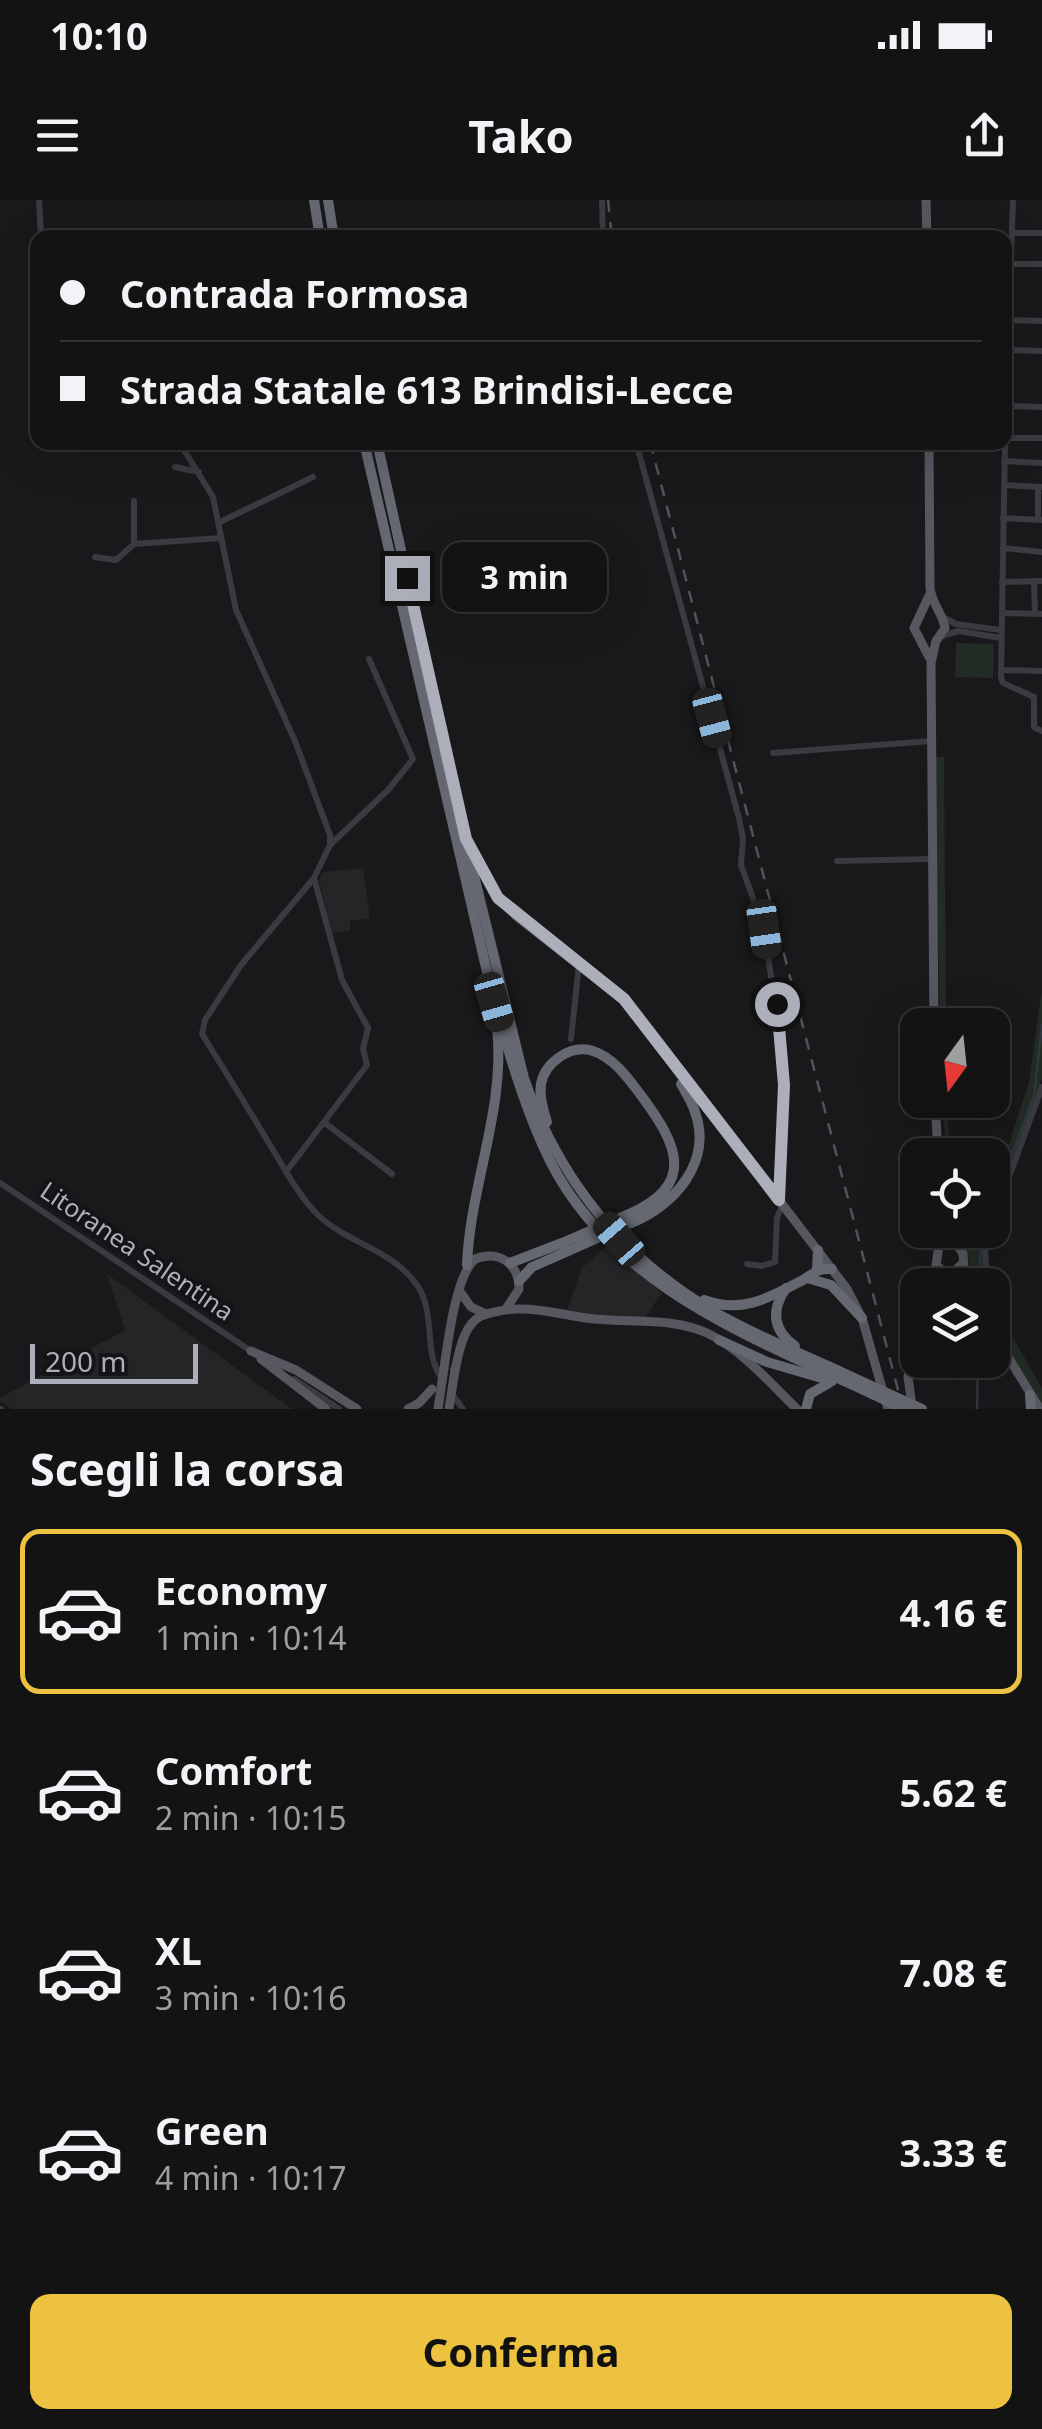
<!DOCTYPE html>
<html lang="it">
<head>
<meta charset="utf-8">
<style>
	:root { --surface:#131314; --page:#202022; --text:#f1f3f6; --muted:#9d9ea0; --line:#323234; --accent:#edc240 }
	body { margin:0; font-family:"Noto Sans",sans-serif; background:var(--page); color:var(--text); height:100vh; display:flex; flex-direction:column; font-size:38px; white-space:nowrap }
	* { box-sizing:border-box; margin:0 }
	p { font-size:32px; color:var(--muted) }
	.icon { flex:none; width:55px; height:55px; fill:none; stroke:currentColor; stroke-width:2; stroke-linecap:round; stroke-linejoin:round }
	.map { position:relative; height:1209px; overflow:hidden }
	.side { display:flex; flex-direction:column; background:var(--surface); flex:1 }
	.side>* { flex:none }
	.top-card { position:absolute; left:30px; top:30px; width:982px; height:220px; border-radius:20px; box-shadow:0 10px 40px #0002,0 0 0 2px var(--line); display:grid; align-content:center; height:220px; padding:0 30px; background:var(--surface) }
	.needle { width:65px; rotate:195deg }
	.buttons { position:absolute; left:900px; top:808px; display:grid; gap:20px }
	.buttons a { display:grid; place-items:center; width:110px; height:110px; border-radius:20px; background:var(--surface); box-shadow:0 10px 40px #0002,0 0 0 2px var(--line); font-size:50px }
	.scale { position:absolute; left:30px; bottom:25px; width:168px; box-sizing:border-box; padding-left:10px; border:5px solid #acafba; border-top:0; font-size:28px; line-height:35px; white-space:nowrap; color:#acafba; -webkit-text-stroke:8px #141416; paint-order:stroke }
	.end { position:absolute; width:45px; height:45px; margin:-22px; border:12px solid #acafba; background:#111; box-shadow:0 0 0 5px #111 }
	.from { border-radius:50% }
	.bubble { position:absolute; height:70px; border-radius:20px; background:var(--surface); box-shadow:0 10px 40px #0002,0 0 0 2px var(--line); font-size:32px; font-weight:700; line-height:70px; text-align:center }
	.car { position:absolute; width:30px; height:60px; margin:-30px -15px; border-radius:12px; box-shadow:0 0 8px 2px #0007; background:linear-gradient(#222 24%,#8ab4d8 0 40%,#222 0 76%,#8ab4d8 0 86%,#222 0) }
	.top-card b { display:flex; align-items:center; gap:35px; height:95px; font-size:38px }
	.top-card b+b { border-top:2px solid var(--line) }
	.top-card i { width:25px; height:25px; background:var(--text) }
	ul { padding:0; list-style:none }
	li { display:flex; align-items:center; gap:30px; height:165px; margin:0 20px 15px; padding:0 10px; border:5px solid transparent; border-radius:20px }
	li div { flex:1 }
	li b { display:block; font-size:38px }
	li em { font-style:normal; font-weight:700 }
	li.active { border-color:var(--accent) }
	li>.icon { width:90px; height:90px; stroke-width:1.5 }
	h2 { padding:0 30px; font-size:45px; line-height:120px }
	.button { display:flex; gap:20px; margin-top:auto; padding:20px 30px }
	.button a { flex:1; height:115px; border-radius:20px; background:var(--accent); color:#111; font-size:40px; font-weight:700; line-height:115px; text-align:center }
	.status { display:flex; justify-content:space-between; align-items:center; height:70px; padding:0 50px; background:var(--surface); direction:ltr }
	.status svg { height:28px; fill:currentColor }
	header { display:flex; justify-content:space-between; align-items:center; height:130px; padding:0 30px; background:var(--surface); font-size:45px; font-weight:700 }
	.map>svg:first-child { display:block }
	.built { fill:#252528 }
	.green { fill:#232b25 }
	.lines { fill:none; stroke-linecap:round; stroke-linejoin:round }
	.stream { stroke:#2f373f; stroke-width:2.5 }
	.minor { stroke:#3a3b40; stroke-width:6 }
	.major { stroke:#56575f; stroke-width:9 }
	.highway { stroke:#666871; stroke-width:10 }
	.rail { stroke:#515359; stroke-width:2.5; stroke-dasharray:12 10; stroke-linecap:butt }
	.major-bridge { stroke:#56575f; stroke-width:9 }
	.highway-bridge { stroke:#666871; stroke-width:10 }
	.route { stroke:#acafba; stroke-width:12 }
	.labels { text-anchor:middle; stroke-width:8; stroke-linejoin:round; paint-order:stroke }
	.street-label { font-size:25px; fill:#acafba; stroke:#141416 }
</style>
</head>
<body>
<div class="status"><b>10:10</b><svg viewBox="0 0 49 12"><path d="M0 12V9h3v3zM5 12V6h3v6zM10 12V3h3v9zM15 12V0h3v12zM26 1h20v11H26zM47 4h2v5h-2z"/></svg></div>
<header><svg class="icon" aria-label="menu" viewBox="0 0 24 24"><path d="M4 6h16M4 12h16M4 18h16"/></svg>Tako<svg class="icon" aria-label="share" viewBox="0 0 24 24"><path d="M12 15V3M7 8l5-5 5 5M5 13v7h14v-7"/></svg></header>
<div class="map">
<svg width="1042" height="1209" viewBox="0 0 1042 1209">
	<rect width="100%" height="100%" fill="#19191b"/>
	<g class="built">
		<polygon points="363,668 370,718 350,721 350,731 332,733 319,680 323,672"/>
		<polygon points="608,1045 662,1093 644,1118 612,1117 567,1110 582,1068"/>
		<polygon points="107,1074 292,1209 12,1209 0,1201 0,1198 125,1130"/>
	</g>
	<g class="green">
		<polygon points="956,443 994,444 993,478 955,477"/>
		<polygon points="934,557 944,557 946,825 940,825"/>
		<path d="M 1042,790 L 1042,879 L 993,1018 L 992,955 L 946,955 L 943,900 L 948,900 C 948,910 947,923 949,933 C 955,952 994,946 1009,944 L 1029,882 Z"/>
		<polygon points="960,1030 988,1030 986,1085 976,1085"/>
		<polygon points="1001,1118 1001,1124 1007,1127 1042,1188 1042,1203 993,1127 992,1120"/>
	</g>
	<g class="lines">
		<g class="stream">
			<polyline points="992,1008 1034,896 1042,825"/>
			<polyline points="979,1085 981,1044 984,1030"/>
			<polyline points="977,1209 978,1160"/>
		</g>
		<g class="minor">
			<polyline points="39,0 41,38"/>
			<polyline points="602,0 603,38"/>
			<polyline points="1012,33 1042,33"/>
			<polyline points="1011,64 1042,64"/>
			<polyline points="1009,120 1042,121"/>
			<polyline points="1008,150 1042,151"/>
			<polyline points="1006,206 1042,207"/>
			<polyline points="1005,231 1013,0"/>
			<polyline points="1005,238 1042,238"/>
			<path d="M 179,242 L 213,297 L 236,410 L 295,541 L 330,635 L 330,645 L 314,678 L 241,765 L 205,820 L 202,834 C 225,871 248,908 270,945 C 285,969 298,995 318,1015 C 347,1043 393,1050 417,1085 C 437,1115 422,1151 442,1179"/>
			<polyline points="636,242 739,618 743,639 741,665 764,729 784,864 779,998"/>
			<polyline points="1005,242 1001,478 1003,483 1034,497 1034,527 1042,531"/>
			<polyline points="1004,261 1042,263"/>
			<polyline points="175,267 199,272"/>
			<polyline points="1004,285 1042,287"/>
			<polyline points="134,301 134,344"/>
			<polyline points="1003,318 1042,320"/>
			<polyline points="1038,320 1038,287"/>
			<polyline points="218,323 313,277"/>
			<polyline points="1003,348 1042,352"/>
			<polyline points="95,357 116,360 134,344 221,338"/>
			<polyline points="1034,381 1035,414"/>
			<polyline points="1002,382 1042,381"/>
			<polyline points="1002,413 1042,414"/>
			<polyline points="945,418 956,424 1001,430"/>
			<polyline points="942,436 959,431 1001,438"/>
			<polyline points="1001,470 1042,471"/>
			<polyline points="773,553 931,541"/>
			<polyline points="331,644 388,590 413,559 369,459"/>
			<polyline points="837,661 931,659"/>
			<polyline points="571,839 579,765"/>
			<polyline points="325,923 392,974"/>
			<polyline points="286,972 367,865 363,849 368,828 342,780 314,678"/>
			<polyline points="0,983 254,1153"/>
			<polyline points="992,1023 1042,887"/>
			<polyline points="747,1064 762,1066 775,1062 777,1018 782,1005"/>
			<polyline points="987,1085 985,1046 990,1030"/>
			<polyline points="294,1179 339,1209"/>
			<polyline points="452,1194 463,1209"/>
			<polyline points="0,1209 1,1209"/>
		</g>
		<g class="major">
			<polyline points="926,0 927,38"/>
			<path d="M 929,242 L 930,388 C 932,404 943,414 945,428 L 936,441 L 931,463 L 934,825"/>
			<polyline points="929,457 914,428 929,396"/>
			<polyline points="935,900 938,955"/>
			<polyline points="779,1000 847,1089 862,1118 888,1209"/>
			<polyline points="948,1030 963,1054 964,1067 971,1085"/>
			<polyline points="937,1066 944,1072 953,1072 963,1063"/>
			<path d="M 933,1085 C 936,1066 938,1050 942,1030"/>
			<polyline points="461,1093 471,1107 486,1114"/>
			<polyline points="992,1131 1040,1209"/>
			<polyline points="251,1151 296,1170 357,1209"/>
			<polyline points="261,1159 326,1209"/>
			<path d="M 444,1168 C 448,1141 456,1075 475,1059 C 499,1050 519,1063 519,1089 L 506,1109"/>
			<path d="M 455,1170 C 459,1153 463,1125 481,1116 C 491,1112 507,1109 518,1109 C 544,1108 570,1117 595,1119 C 633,1123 674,1117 709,1134 C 743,1151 770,1183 797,1209"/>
			<polyline points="912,1206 908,1177 918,1139"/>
			<polyline points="408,1209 419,1203 432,1189"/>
		</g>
		<g class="highway">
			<polyline points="314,0 320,38"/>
			<polyline points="328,0 334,38"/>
			<path d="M 364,242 L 494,802 C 510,856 525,910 550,961 C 611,1081 738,1132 853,1185"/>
			<path d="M 377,242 L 465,639 L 524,878 C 558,978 622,1057 713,1111 C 757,1137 806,1155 852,1177"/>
			<polyline points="475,658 498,698 517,716 623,799 779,1000"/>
			<path d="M 547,922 C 543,910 539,897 541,884 C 545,862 571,844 593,851 C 615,858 630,881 643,898 C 677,944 697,985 629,1014"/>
			<path d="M 631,1023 C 674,1006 713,962 695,912 C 692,902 686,893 681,884"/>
			<polyline points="510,1063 562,1043"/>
			<path d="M 467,1065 C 470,985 506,908 497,828"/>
			<polyline points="817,1070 818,1050"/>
			<polyline points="807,1078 831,1085 862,1118"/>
			<polyline points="519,1081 532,1067 566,1052"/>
			<path d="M 786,1088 C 771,1110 772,1130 795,1146"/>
			<path d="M 704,1100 C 742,1114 769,1098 803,1080 C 814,1073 819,1068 832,1069"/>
			<polyline points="719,1140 767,1162 832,1181"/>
			<polyline points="1030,1195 1031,1209"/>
			<polyline points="806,1209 810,1194 829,1183"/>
		</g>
		<g class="rail">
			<polyline points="608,0 612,38"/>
			<polyline points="650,242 903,1209"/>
		</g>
		<g class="major-bridge">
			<polyline points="438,1209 444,1168"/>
			<polyline points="449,1209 455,1170"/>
		</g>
		<g class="highway-bridge">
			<polyline points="562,1043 629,1014"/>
			<polyline points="566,1052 631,1023"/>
			<polyline points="852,1177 922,1209"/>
			<polyline points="853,1185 904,1209"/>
		</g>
	</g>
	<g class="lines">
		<polyline class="route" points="407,378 466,639 498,698 624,799 779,1000 784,885 777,804"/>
	</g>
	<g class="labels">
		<g class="street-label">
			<text transform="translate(137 1051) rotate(34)" y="9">Litoranea Salentina</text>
		</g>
	</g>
</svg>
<div class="buttons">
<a><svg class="needle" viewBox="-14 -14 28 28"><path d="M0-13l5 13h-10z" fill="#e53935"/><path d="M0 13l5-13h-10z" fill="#9d9ea0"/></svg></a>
<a><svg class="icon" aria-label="locate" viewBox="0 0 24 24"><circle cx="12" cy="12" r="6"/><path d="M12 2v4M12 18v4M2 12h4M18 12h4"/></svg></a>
<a><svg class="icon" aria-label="layers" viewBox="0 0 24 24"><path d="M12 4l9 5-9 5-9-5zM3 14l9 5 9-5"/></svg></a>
</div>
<div class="scale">200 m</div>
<i class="end from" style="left:777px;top:804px"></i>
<i class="end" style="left:407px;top:378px"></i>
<div class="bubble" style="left:442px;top:342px;width:165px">3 min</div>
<i class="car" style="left:712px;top:518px;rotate:165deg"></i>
<i class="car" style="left:764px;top:729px;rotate:172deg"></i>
<i class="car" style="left:494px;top:802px;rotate:164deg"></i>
<i class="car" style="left:619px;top:1039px;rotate:319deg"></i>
<div class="top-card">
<b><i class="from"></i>Contrada Formosa</b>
<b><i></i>Strada Statale 613 Brindisi-Lecce</b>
</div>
</div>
<section class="side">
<h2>Scegli la corsa</h2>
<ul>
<li class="active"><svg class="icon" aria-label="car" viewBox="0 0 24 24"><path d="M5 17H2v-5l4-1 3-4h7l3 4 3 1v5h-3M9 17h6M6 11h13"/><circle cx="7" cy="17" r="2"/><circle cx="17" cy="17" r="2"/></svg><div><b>Economy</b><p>1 min · 10:14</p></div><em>4.16 €</em></li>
<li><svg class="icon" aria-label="car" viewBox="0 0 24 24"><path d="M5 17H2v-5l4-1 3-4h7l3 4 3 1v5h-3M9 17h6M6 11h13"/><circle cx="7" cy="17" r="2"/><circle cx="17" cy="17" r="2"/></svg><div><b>Comfort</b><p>2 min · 10:15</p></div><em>5.62 €</em></li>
<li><svg class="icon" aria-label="car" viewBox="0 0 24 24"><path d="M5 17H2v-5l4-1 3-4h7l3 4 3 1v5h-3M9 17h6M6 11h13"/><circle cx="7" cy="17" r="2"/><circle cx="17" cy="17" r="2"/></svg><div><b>XL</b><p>3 min · 10:16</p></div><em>7.08 €</em></li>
<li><svg class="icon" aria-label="car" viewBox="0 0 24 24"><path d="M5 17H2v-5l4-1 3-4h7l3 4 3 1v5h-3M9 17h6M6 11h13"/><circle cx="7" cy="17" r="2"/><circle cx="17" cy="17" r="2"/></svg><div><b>Green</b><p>4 min · 10:17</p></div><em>3.33 €</em></li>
</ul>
<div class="button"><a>Conferma</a></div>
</section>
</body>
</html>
